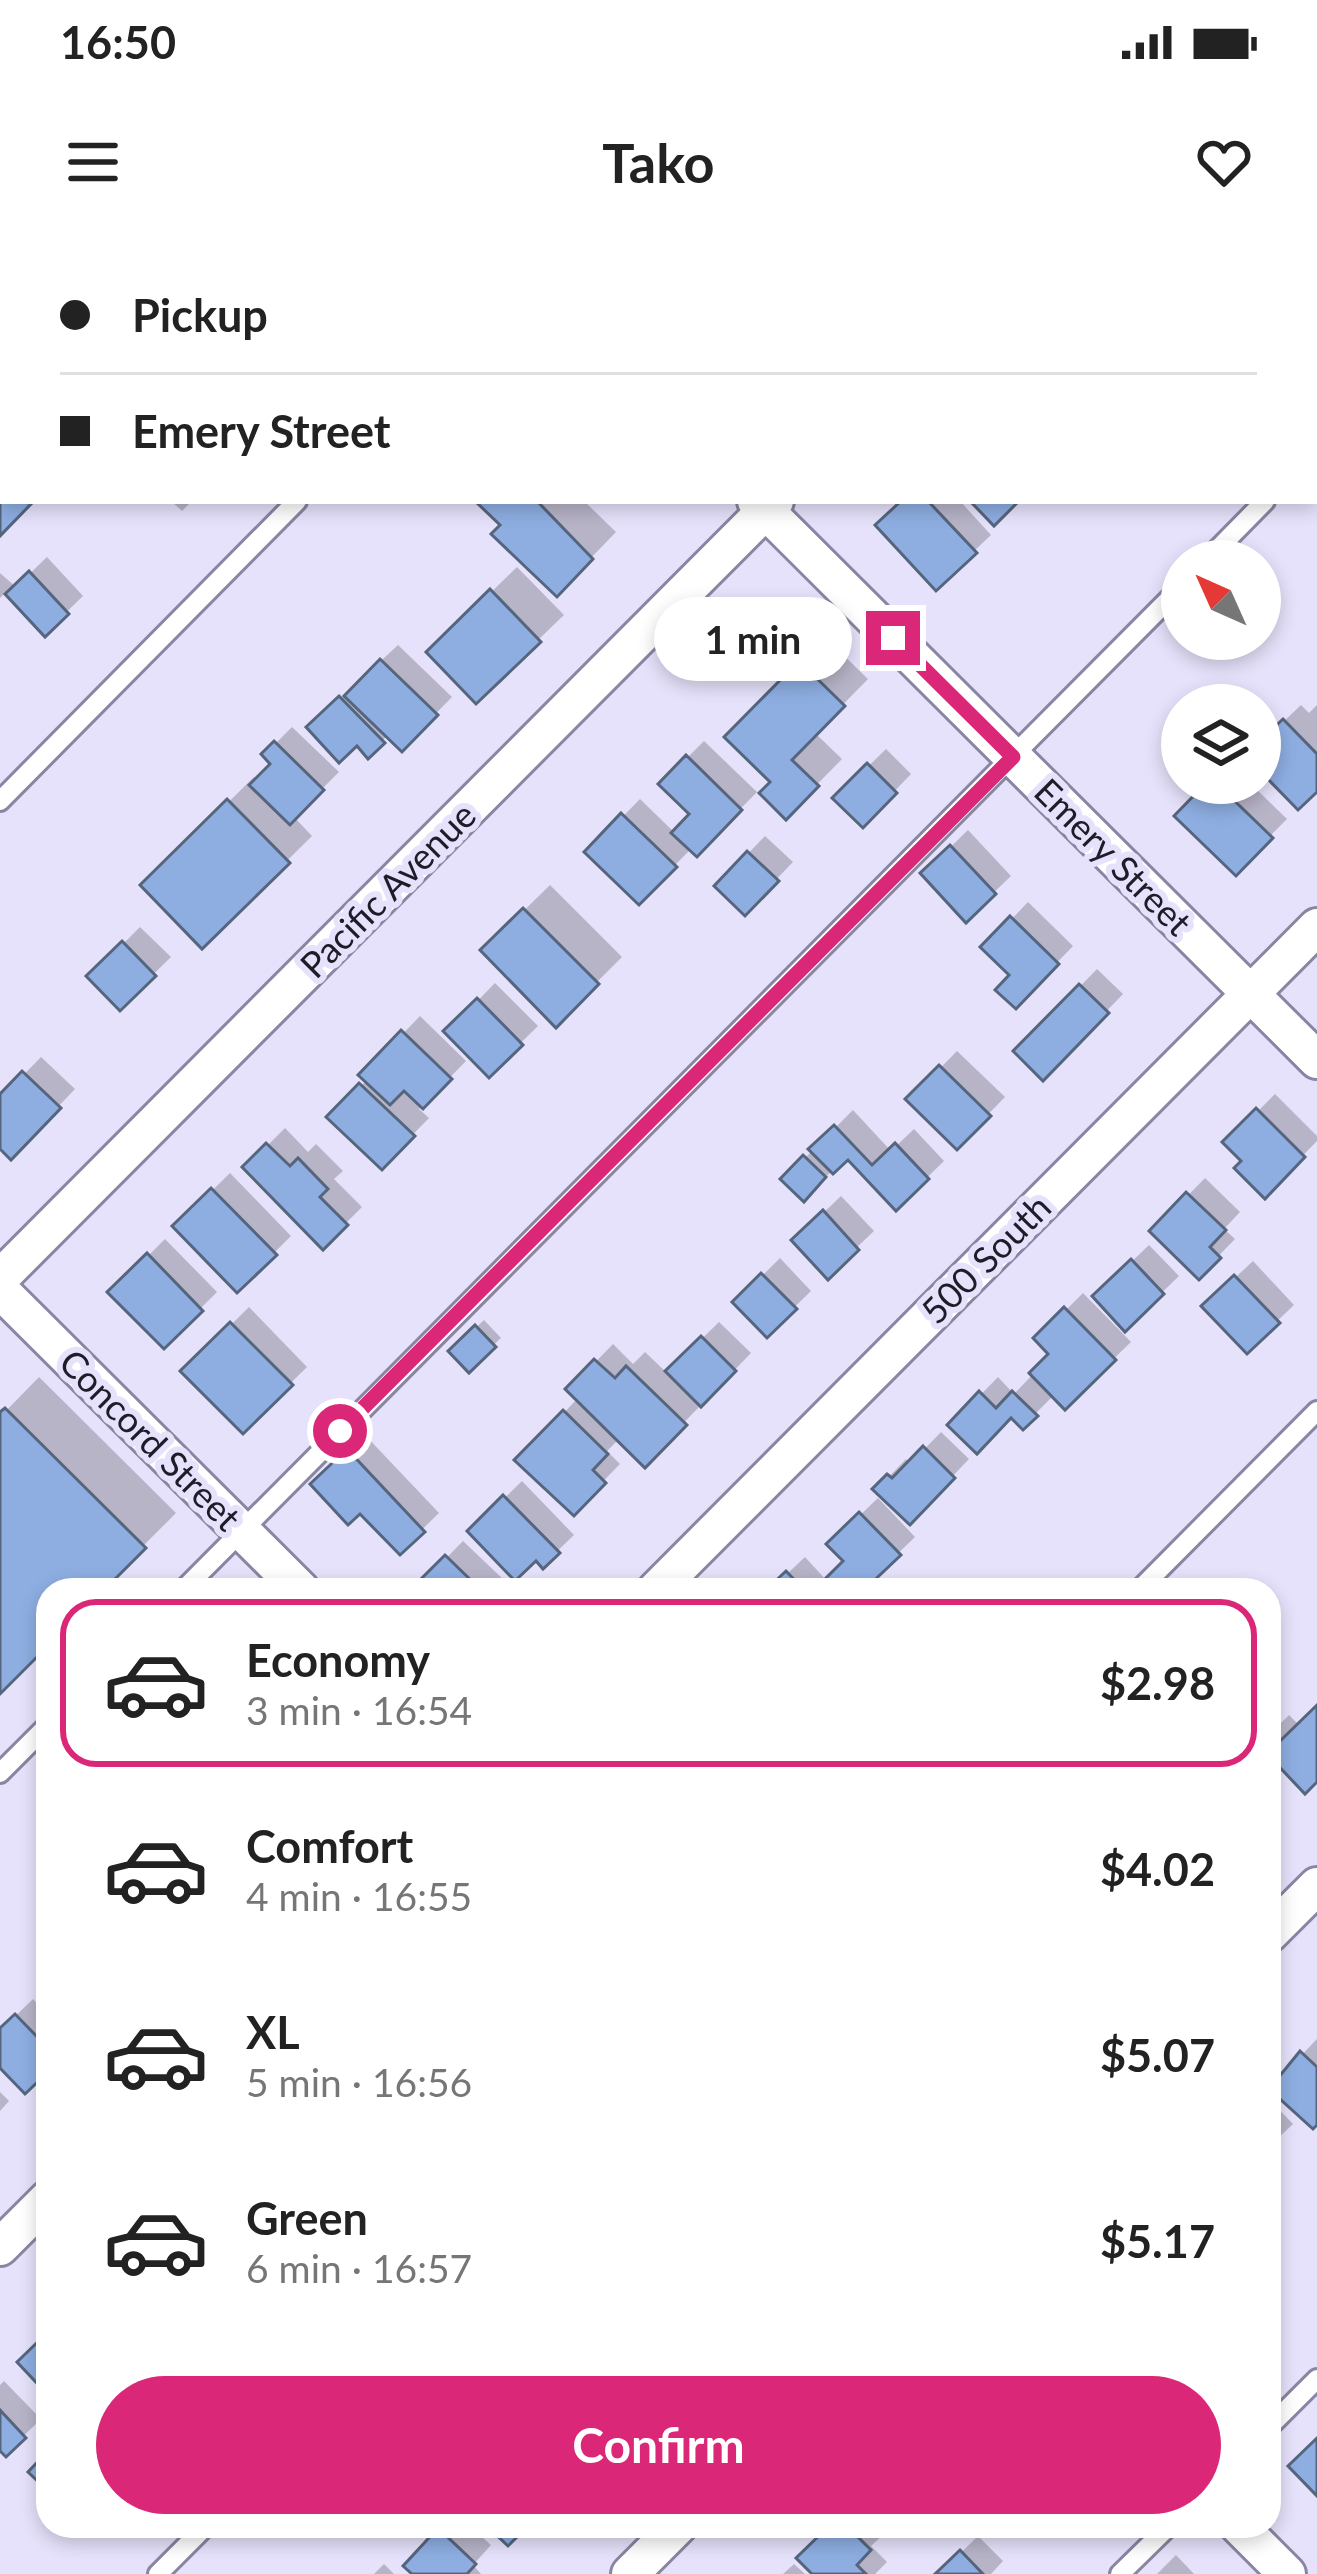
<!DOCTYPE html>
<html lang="en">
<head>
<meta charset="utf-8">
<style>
	:root { --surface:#fff; --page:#f2f2f2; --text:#222; --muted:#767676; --line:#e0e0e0; --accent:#db2777 }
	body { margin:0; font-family:Lato,sans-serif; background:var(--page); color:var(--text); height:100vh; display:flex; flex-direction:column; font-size:45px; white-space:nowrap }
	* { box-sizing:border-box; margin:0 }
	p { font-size:39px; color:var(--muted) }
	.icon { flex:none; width:66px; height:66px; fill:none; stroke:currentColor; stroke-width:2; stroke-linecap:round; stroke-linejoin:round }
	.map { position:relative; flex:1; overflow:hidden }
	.sheet { position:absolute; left:36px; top:1338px; width:1245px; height:960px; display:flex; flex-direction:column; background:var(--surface); border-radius:36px; box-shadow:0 6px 18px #0003 }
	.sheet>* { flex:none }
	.banner { position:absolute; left:0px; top:0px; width:1317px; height:264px; box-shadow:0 6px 18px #0003; display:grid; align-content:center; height:264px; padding:0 60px; background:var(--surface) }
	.needle { width:78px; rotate:315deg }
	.tools { position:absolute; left:1161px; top:300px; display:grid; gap:24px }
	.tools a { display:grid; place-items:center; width:120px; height:120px; border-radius:50%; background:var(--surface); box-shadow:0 6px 18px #0003; font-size:60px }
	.end { position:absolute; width:54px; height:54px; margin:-27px; border:15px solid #db2777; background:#fff; box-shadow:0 0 0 6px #fff }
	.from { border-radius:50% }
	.bubble { position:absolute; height:84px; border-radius:42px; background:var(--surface); box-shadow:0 6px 18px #0003; font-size:39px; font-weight:700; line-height:84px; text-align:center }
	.banner b { display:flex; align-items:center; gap:42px; height:114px; font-size:45px }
	.banner b+b { border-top:3px solid var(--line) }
	.banner i { width:30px; height:30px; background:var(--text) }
	ul { padding:21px 0 0; list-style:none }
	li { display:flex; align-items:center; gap:36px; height:168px; margin:0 24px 18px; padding:0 36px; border:6px solid transparent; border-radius:36px }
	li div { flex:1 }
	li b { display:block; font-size:45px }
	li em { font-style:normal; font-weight:700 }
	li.selected { border-color:var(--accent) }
	li>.icon { width:108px; height:108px; stroke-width:1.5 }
	.button { display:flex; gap:24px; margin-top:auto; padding:24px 60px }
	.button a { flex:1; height:138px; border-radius:72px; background:var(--accent); color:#fff; font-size:48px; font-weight:700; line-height:138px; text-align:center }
	.status { display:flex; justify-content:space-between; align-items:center; height:84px; padding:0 60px; background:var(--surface); direction:ltr }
	.status svg { height:33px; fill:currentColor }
	header { display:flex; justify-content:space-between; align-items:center; height:156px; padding:0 60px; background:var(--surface); font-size:54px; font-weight:700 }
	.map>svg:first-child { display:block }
	.shadow { fill:#0003 }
	.building { fill:#8eaee2; stroke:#56657e; stroke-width:3 }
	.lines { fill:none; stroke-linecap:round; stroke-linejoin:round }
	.service-casing { stroke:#8a85a2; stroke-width:24 }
	.minor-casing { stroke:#8a85a2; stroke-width:42 }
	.secondary-casing { stroke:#8a85a2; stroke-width:57 }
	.service { stroke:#fff; stroke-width:18 }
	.minor { stroke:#fff; stroke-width:36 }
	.secondary { stroke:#fff; stroke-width:51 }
	.route { stroke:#db2777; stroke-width:15 }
	.labels { text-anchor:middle; stroke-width:12; stroke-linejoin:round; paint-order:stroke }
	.street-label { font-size:36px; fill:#1e1c28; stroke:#e6e2fb }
</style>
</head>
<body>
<div class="status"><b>16:50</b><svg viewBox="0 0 49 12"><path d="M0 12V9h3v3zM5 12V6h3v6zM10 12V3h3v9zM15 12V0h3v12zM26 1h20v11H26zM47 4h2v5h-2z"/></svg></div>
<header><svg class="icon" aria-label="menu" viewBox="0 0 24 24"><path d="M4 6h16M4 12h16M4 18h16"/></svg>Tako<svg class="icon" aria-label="heart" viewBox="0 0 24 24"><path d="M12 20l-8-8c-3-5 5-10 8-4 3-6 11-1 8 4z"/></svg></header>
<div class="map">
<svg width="1317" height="2334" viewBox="0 0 1317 2334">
	<rect width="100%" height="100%" fill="#e6e2fb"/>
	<g class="shadow">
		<polygon points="333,0 369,0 372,3 330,3"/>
		<polygon points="645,0 683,0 643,3"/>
		<polygon points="881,0 919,0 916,3"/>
		<polygon points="1176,0 1266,0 1263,3"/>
		<polygon points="3,222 3,261 30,261 0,292"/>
		<polygon points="171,261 192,261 182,271"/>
		<polygon points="479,261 584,261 616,292 557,353 504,285"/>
		<polygon points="904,261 960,261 991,295 936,347"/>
		<polygon points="47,317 83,356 45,393 6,352 0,358 0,333 16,347"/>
		<polygon points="517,327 564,375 476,460 430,412"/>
		<polygon points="826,398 868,439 815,493 842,519 786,576 775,542 729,497"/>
		<polygon points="398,405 452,457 402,508 388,495 368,514 357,502 310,487"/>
		<polygon points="1301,465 1309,473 1317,465 1317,548 1260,526 1260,504"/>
		<polygon points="292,487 339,532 294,577 312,596 202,705 144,645 254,537 258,541 274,524 265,514"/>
		<polygon points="704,501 757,552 697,613 692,608 639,661 588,612 640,559 675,593 693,574 662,543"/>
		<polygon points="886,509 911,534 863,584 836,558"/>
		<polygon points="1211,543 1250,543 1287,579 1235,631"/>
		<polygon points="968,590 1011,636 966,679 924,633"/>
		<polygon points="765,596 793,622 745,672 718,645"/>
		<polygon points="550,645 622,717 556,783 484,710"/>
		<polygon points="1028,662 1073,706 1016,765 1013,735 985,707"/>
		<polygon points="140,687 171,717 120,767 91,736"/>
		<polygon points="1097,729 1123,754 1043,837 1017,811"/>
		<polygon points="495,743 538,786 489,834 448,791"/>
		<polygon points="420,776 466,821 419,869 429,878 382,926 331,877 367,840 363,835"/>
		<polygon points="957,811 1005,857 957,906 910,859"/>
		<polygon points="41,817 75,849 11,916 0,905 0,859"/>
		<polygon points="1275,854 1317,896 1317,901 1265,954 1246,920 1227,902"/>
		<polygon points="853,870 891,911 914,889 944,921 897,967 848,916 804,957 784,939"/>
		<polygon points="285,888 308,912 316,904 343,931 334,939 362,967 323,1006 246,927"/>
		<polygon points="230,933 291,996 238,1049 176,986"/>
		<polygon points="1205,938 1240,972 1224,989 1235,999 1199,1036 1153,991"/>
		<polygon points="841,956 874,991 828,1035 795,1000"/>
		<polygon points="165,999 217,1052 164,1105 112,1052"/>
		<polygon points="1149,1005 1179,1036 1125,1088 1096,1056"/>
		<polygon points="780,1018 811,1051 767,1094 736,1062"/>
		<polygon points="1253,1021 1294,1065 1247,1110 1205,1066"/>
		<polygon points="1083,1053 1131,1102 1065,1166 1054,1155 1023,1186 1011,1174 951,1185 998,1137 1014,1154 1052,1114 1037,1099"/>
		<polygon points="249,1067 307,1127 243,1190 184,1131"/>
		<polygon points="484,1080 501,1098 469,1128 452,1111"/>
		<polygon points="719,1082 751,1113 645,1223 620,1198 607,1211 620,1224 573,1272 519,1220 578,1158 569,1149 613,1104 633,1124 645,1112 667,1133"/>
		<polygon points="39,1137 176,1273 99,1350 48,1350 48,1402 0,1450 0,1177"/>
		<polygon points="941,1192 969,1219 910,1281 877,1249 906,1219 910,1224"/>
		<polygon points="365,1195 439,1273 400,1311 360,1270 314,1244"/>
		<polygon points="522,1241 574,1295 544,1324 471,1291"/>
		<polygon points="878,1258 915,1297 860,1350 838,1350 834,1346 830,1350 770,1350 805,1317 827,1341 847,1321 830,1304"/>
		<polygon points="463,1301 504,1340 494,1350 421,1350 418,1347"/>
		<polygon points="1317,1469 1317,1538 1281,1524 1269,1536 1269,1495 1289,1475 1300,1486"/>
		<polygon points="33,1759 48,1775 48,1828 0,1824 0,1791"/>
		<polygon points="1317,1799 1317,1881 1271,1847"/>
		<polygon points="0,1852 9,1861 0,1871"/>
		<polygon points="1269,1859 1293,1884 1269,1907"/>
		<polygon points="4,2141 41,2179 6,2213 0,2207 0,2145"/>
		<polygon points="445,2286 470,2286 491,2305 473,2325 481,2334 417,2334 408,2326"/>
		<polygon points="833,2286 880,2286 886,2292 871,2306 887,2322 875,2334 816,2334"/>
		<polygon points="978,2296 1003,2321 991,2334 939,2334"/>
		<polygon points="1176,2315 1194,2334 1157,2334"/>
		<polygon points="384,2324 394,2334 374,2334"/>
		<polygon points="794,2324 805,2334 783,2334"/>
	</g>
	<g class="building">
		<polygon points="0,233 3,261 32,263 0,296"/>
		<polygon points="475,261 537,261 593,319 557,357 491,294 500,285"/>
		<polygon points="901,261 928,261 977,313 936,351 875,285"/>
		<polygon points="970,261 1019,261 994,286"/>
		<polygon points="29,331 69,374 45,397 5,354"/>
		<polygon points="490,349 541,402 476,464 426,412"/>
		<polygon points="380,419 438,475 402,512 344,456"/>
		<polygon points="799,421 845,466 792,520 819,546 786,580 759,553 770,542 724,497"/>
		<polygon points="339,456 385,503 368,519 357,506 339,523 306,487"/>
		<polygon points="1283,479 1317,514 1317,552 1298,570 1260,531 1260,501"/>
		<polygon points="274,501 324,550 290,585 249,545 270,524 261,514"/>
		<polygon points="686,515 742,570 697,617 671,593 689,574 658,544"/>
		<polygon points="867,523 897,553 863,588 832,558"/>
		<polygon points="1206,543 1216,543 1273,598 1236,636 1174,576"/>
		<polygon points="227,559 290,623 202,709 140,645"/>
		<polygon points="621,573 677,627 639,665 584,612"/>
		<polygon points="950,605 996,654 966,683 920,633"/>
		<polygon points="747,611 779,641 745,676 714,646"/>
		<polygon points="523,668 599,744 556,788 480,710"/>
		<polygon points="1010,676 1059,724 1016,769 995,750 1009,735 980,707"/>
		<polygon points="122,701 156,736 120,771 86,736"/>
		<polygon points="1079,744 1109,773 1043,841 1013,811"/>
		<polygon points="477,758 523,805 489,838 443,791"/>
		<polygon points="401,790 452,839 423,869 404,851 390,865 358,835"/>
		<polygon points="939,825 991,876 957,910 905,859"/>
		<polygon points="22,831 61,868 11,920 0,909 0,854"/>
		<polygon points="359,843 415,896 382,930 326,877"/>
		<polygon points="1256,868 1305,917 1265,959 1234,928 1241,921 1222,902"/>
		<polygon points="834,885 872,925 895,903 929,939 896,971 848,920 833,934 808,909"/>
		<polygon points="266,903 290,926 298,918 328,949 320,957 348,985 323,1010 242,927"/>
		<polygon points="803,915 826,937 804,962 780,939"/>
		<polygon points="211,948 277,1015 237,1053 172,986"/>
		<polygon points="1186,952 1226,990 1210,1007 1221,1018 1199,1040 1149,991"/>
		<polygon points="823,970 859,1010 828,1040 791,1000"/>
		<polygon points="147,1013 203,1071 164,1109 107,1052"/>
		<polygon points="1131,1019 1164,1054 1125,1092 1092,1056"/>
		<polygon points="761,1033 797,1069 767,1098 732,1062"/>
		<polygon points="1234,1035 1280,1083 1247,1114 1201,1066"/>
		<polygon points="1064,1067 1116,1120 1065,1170 1029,1133 1048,1114 1033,1098"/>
		<polygon points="230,1082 293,1145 243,1194 180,1131"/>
		<polygon points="475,1085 496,1107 469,1133 448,1111"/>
		<polygon points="701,1096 736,1131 701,1167 665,1131"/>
		<polygon points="594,1119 615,1138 626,1126 687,1185 645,1228 565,1149"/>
		<polygon points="979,1151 996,1168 1012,1151 1038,1176 1023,1190 1011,1178 977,1214 947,1185"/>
		<polygon points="5,1168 146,1308 104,1350 48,1350 48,1406 0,1454 0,1172"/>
		<polygon points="563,1170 608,1214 593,1230 606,1243 574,1276 514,1220"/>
		<polygon points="923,1206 955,1238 910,1285 872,1249 887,1234 892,1238"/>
		<polygon points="347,1209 425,1292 400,1315 360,1274 348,1285 310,1244"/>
		<polygon points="503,1255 560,1313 543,1329 536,1321 515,1341 467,1291"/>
		<polygon points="859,1272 901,1315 864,1350 834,1350 824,1340 843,1321 826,1304"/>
		<polygon points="445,1315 481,1350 413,1347"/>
		<polygon points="786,1331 804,1350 766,1350"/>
		<polygon points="1317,1465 1317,1542 1305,1554 1269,1516 1269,1491 1281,1500"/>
		<polygon points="15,1774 48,1808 48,1832 25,1854 0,1828 0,1788"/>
		<polygon points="1300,1811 1317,1827 1317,1885 1313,1889 1269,1849"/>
		<polygon points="48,2092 48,2155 17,2122"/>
		<polygon points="0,2170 26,2198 6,2217 0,2211"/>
		<polygon points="1317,2198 1317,2256 1288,2226"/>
		<polygon points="48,2211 48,2251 28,2232"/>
		<polygon points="487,2286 528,2286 508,2306"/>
		<polygon points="829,2286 847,2286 871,2310 857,2325 866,2334 812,2334 796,2318"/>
		<polygon points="438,2288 476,2324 467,2334 412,2334 403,2326"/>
		<polygon points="960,2310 983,2334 935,2334"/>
	</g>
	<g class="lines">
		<defs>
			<g id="service">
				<polyline points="1129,0 1132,3"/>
				<polyline points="1314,183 1317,186"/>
				<polyline points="1314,212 1317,208"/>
				<polyline points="1206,321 1265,261"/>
				<polyline points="0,561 297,261"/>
				<polyline points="183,1350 1182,346"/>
				<polyline points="1139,1350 1317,1171"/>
				<polyline points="0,1533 48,1485"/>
				<polyline points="1269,2187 1317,2139"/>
				<polyline points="158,2334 206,2286"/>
				<polyline points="1120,2334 1169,2286"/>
			</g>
			<g id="minor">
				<polyline points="495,0 498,3"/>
				<polyline points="1033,3 1036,0"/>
				<polyline points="756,261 1317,820"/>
				<polyline points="0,1038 775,261"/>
				<polyline points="0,1050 301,1350"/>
				<polyline points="656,1350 1317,687"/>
				<polyline points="1269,1694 1317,1646"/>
				<polyline points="0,2007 48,1959"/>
				<polyline points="1239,2286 1287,2334"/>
				<polyline points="630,2334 678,2286"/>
			</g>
			<g id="secondary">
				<polyline points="59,3 62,0"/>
				<polyline points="0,62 3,59"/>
			</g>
		</defs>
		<use href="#service" class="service-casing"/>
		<use href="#minor" class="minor-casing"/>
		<use href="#secondary" class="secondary-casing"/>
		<use href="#service" class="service"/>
		<use href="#minor" class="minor"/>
		<use href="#secondary" class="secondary"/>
	</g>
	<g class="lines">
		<polyline class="route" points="340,1191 1013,517 893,398"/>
	</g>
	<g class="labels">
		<g class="street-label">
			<text transform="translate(1113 617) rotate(45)" y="13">Emery Street</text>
			<text transform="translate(388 650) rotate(-45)" y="13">Pacific Avenue</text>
			<text transform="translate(986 1019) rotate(-45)" y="13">500 South</text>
			<text transform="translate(150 1200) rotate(45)" y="13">Concord Street</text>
		</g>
	</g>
</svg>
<div class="tools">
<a><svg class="needle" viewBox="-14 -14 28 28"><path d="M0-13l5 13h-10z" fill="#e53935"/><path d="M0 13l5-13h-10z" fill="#767676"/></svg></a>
<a><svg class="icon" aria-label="layers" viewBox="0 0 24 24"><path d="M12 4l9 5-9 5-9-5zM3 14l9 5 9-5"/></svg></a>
</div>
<i class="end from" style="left:340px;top:1191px"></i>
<i class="end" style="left:893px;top:398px"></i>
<div class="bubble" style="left:654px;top:357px;width:198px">1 min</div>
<div class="banner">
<b><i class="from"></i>Pickup</b>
<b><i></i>Emery Street</b>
</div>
<section class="sheet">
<ul>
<li class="selected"><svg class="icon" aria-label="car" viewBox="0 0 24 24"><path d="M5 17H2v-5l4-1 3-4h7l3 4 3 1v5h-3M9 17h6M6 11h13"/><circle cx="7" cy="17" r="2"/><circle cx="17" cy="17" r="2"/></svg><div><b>Economy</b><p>3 min · 16:54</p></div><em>$2.98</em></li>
<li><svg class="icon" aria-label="car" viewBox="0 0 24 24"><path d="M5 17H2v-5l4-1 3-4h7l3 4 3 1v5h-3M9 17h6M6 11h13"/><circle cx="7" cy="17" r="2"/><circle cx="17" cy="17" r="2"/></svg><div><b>Comfort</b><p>4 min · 16:55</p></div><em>$4.02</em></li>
<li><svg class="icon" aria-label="car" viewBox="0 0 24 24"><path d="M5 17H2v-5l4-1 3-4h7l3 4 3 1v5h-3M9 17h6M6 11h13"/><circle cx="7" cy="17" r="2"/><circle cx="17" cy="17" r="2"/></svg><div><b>XL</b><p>5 min · 16:56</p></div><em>$5.07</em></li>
<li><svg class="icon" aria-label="car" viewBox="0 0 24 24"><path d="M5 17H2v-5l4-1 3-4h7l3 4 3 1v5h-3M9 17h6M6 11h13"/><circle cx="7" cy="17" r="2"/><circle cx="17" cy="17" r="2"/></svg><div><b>Green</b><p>6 min · 16:57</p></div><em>$5.17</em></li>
</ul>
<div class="button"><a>Confirm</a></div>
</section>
</div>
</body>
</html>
